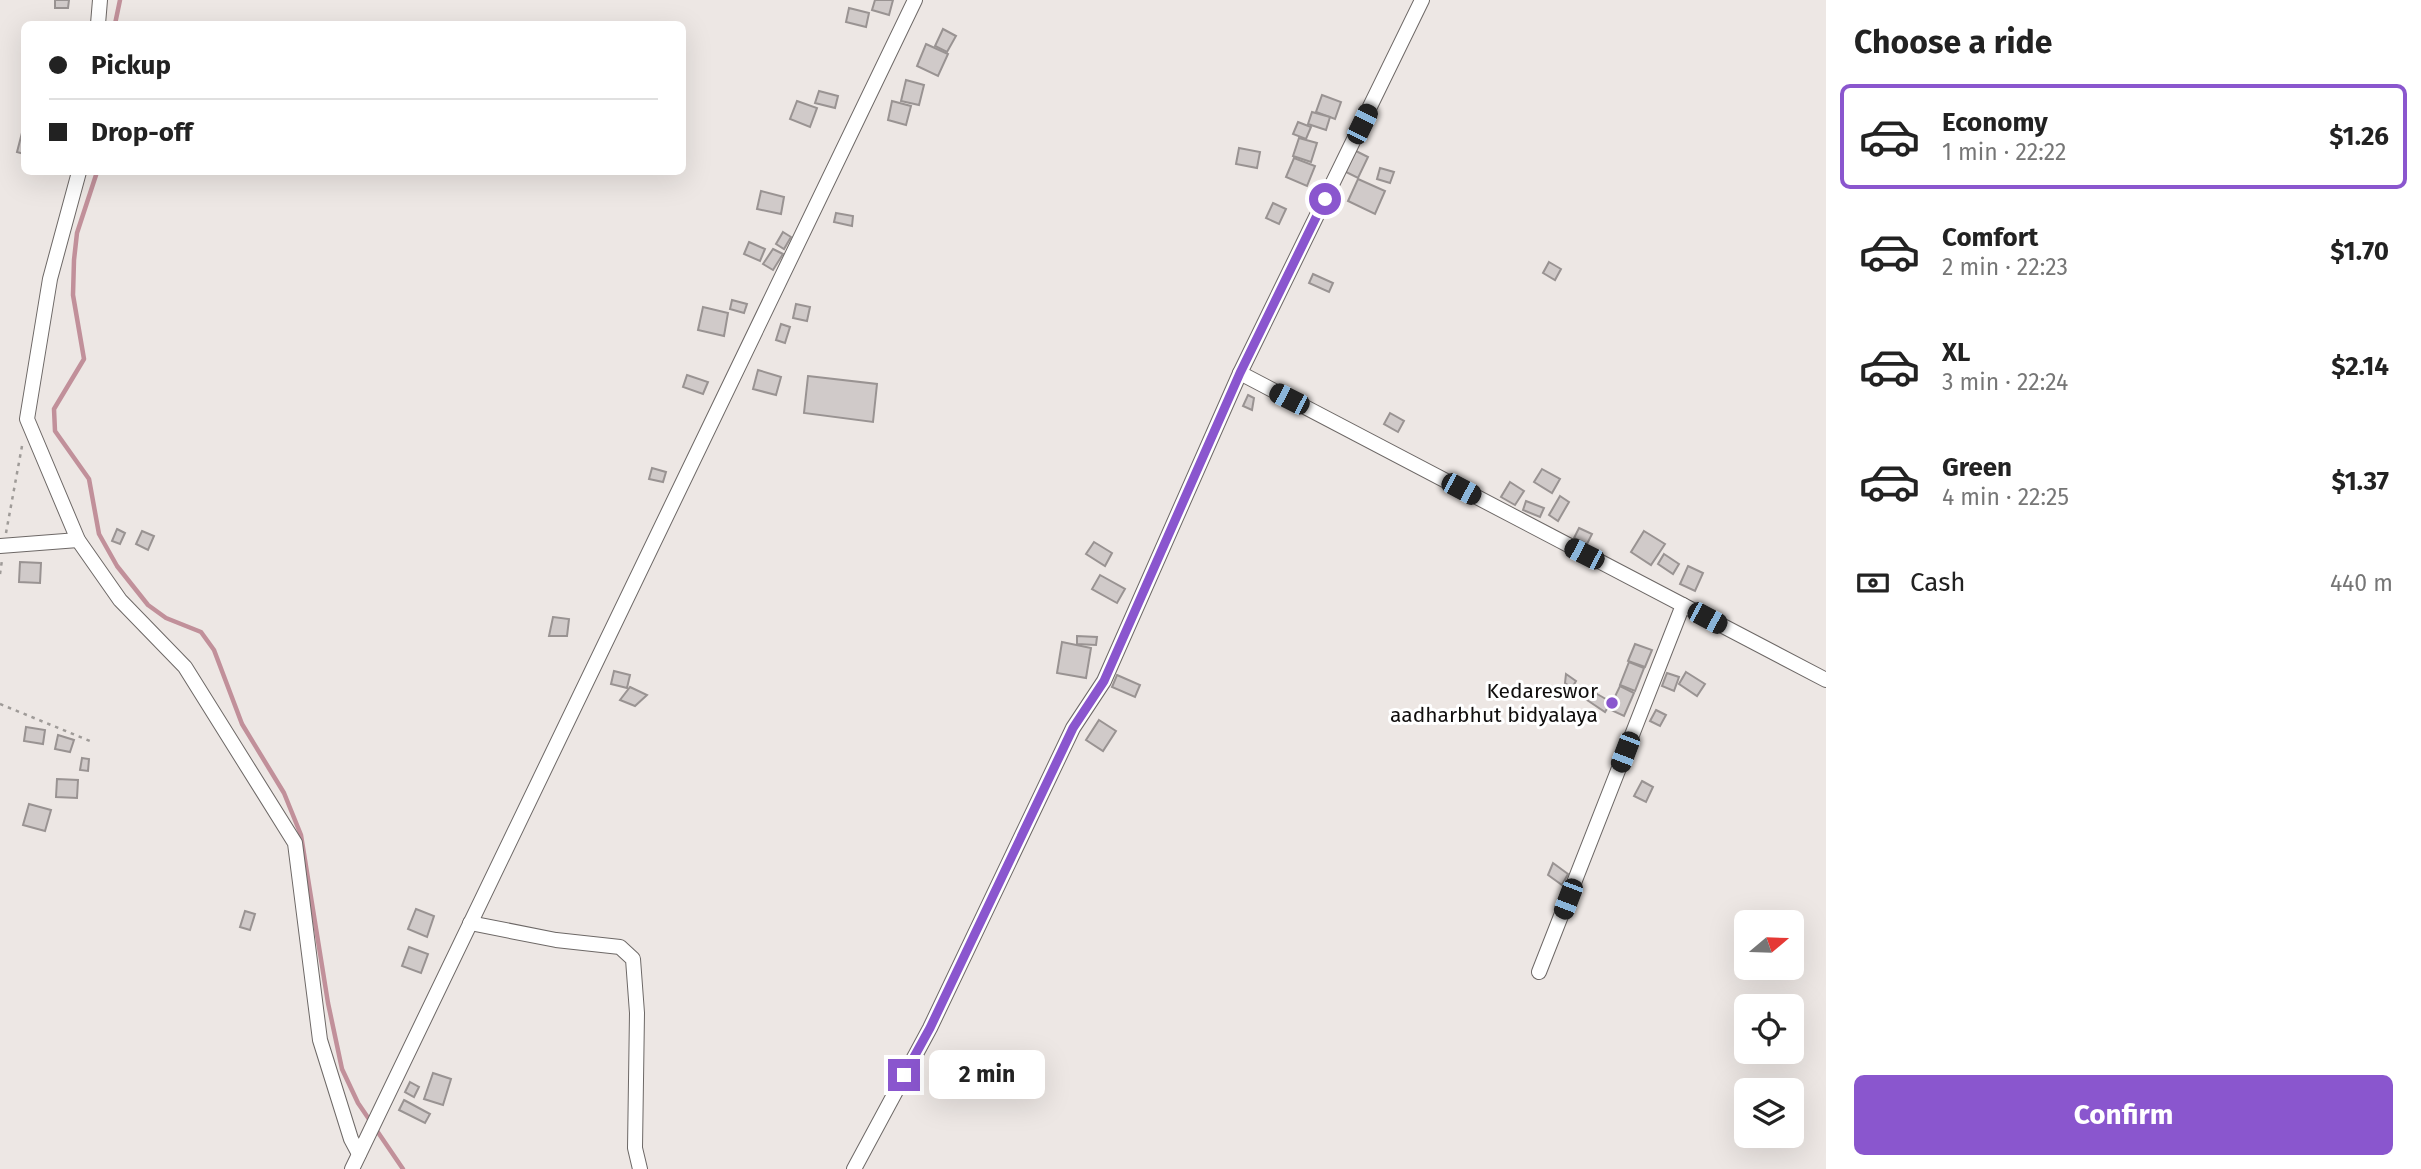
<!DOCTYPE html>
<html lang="en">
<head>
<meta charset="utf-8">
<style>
	:root { --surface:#fff; --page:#f2f2f2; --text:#222; --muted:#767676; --line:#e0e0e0; --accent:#8a56ce }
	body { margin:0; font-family:"Fira Sans",sans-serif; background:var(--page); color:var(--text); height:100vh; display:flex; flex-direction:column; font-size:26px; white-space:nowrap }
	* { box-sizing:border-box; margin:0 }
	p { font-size:23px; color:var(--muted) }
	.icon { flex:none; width:38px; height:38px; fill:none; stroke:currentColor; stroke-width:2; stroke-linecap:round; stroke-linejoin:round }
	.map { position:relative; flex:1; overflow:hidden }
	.panel { display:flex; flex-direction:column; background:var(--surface); width:595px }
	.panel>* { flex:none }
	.top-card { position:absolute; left:21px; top:21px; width:665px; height:154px; border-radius:10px; box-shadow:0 7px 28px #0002; display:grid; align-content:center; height:154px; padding:0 28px; background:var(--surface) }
	.needle { width:46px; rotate:71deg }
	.controls { position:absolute; left:1734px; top:910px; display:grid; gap:14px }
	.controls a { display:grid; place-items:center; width:70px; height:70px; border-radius:10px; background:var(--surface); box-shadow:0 7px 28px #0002; font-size:35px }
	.end { position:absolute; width:32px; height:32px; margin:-16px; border:9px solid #8a56ce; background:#fff; box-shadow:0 0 0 4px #fff }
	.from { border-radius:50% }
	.bubble { position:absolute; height:49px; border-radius:10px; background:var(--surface); box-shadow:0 7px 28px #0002; font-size:23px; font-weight:700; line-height:49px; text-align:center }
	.car { position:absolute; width:21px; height:42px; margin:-21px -10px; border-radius:9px; box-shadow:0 0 5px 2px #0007; background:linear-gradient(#222 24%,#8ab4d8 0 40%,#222 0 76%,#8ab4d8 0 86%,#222 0) }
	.top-card b { display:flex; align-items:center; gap:24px; height:66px; font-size:26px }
	.top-card b+b { border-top:2px solid var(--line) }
	.top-card i { width:18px; height:18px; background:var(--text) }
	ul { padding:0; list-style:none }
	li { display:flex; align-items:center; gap:21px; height:105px; margin:0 14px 10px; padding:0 14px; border:4px solid transparent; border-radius:10px }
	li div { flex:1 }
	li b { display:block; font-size:26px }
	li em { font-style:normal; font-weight:700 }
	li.selected { border-color:var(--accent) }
	li>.icon { width:63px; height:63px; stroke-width:1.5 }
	h2 { padding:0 28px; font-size:32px; line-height:84px }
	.pay { display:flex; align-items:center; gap:18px; height:77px; padding:0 28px; font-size:26px }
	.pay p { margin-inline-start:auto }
	.primary-button { display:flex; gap:14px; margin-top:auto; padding:14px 28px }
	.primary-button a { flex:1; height:80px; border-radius:10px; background:var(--accent); color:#fff; font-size:28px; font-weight:700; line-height:80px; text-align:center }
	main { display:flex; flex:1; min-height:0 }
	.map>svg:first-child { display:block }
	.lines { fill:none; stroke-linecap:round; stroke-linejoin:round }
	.stream { stroke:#c1909a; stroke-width:4.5 }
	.building { fill:#d0cac9; stroke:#999392; stroke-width:2 }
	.minor-casing { stroke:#6d6866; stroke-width:16 }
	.path { stroke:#9f9b98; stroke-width:2.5; stroke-dasharray:3.5 5; stroke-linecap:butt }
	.minor { stroke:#fff; stroke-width:14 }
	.route { stroke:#8a56ce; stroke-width:9 }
	.poi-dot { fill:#8a56ce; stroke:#fff; stroke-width:2.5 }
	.labels { text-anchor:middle; stroke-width:6; stroke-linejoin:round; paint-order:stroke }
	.poi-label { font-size:21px; fill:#100e0d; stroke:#fff; text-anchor:end }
</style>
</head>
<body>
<main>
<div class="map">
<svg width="1826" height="1169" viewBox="0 0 1826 1169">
	<rect width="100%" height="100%" fill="#ede7e4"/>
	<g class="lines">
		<g class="stream">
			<polyline points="115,24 120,0"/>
			<polyline points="97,172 77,233 74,260 73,295 84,359 54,409 55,431 89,479 99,534 117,566 148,605 166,618 201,632 214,650 242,724 284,793 301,835 328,1003 342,1069 358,1103 403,1169"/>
		</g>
	</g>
	<g class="building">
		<polygon points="55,0 69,0 68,8 55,8"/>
		<polygon points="875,0 893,0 889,15 872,10"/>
		<polygon points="849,8 869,13 866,27 846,22"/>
		<polygon points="943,29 956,36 947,52 935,46"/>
		<polygon points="926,44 948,54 938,76 917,66"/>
		<polygon points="906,80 924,85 919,105 901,101"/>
		<polygon points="819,91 838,96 835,108 815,103"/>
		<polygon points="1322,95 1341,102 1335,119 1316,112"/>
		<polygon points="797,101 817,108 810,127 790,119"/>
		<polygon points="892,101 911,106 906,125 888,120"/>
		<polygon points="1312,112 1330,117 1326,130 1308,124"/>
		<polygon points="1298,122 1311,127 1306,139 1293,134"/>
		<polygon points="24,125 24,154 17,152"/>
		<polygon points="1299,138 1317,143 1311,162 1293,156"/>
		<polygon points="1239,148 1260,152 1257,168 1236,164"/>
		<polygon points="1354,150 1368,157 1358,178 1344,171"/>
		<polygon points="1294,158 1315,166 1307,186 1286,177"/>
		<polygon points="1380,168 1394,172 1390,183 1377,179"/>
		<polygon points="1358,179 1385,191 1375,214 1348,201"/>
		<polygon points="761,191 784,197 781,214 757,209"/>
		<polygon points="1273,203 1286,209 1279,224 1266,218"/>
		<polygon points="836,213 853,216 852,226 834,222"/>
		<polygon points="783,232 791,237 784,249 776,244"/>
		<polygon points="749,242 765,249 760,261 744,254"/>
		<polygon points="773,249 783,254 773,270 763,264"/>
		<polygon points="1549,262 1561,269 1555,280 1543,273"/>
		<polygon points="1313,274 1333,283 1329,292 1309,283"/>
		<polygon points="732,300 747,304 744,313 730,309"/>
		<polygon points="796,304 810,307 807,321 793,318"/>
		<polygon points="703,307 728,313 724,336 698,330"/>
		<polygon points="781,324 790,327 785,343 776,340"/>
		<polygon points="758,370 781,377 776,395 753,389"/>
		<polygon points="687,375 708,382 703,394 683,387"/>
		<polygon points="808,376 877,384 873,422 804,413"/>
		<polygon points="1248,395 1254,398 1252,410 1243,406"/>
		<polygon points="1390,413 1404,421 1398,432 1384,424"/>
		<polygon points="652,468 666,472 663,482 649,479"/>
		<polygon points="1542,469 1560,479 1552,493 1534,482"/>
		<polygon points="1510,482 1524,491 1515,505 1501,497"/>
		<polygon points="1560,496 1569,502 1558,521 1549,515"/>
		<polygon points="1526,501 1544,508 1540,517 1523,510"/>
		<polygon points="1579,528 1592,534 1587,544 1574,538"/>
		<polygon points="117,529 125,533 120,544 112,541"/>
		<polygon points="142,531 154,536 148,550 136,544"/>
		<polygon points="1644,531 1665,544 1651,565 1631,552"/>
		<polygon points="1094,542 1112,553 1105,566 1086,554"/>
		<polygon points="1664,554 1679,564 1673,574 1658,564"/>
		<polygon points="20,562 41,563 40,583 19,582"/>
		<polygon points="1688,566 1703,573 1695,591 1680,584"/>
		<polygon points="1100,575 1125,589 1117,603 1092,589"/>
		<polygon points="553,617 569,619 567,636 549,636"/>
		<polygon points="1077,636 1097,637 1096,645 1077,644"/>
		<polygon points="1062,642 1091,648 1086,678 1057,673"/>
		<polygon points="1635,644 1652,650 1645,667 1628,661"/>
		<polygon points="1629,662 1644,668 1635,691 1620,685"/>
		<polygon points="614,671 630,675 627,688 611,684"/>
		<polygon points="1686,672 1705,684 1697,696 1679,684"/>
		<polygon points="1667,673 1679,677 1674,691 1662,686"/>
		<polygon points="1566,674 1576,681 1572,688 1565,683"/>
		<polygon points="1117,675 1140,685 1135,697 1112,687"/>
		<polygon points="1620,686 1634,693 1624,716 1609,709"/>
		<polygon points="630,687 647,695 635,706 620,700"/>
		<polygon points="1592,691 1611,702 1605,712 1587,700"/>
		<polygon points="1656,710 1666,715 1660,726 1650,721"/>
		<polygon points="1099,720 1116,731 1103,751 1086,740"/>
		<polygon points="26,727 45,730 43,744 24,741"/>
		<polygon points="58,735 74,740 70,752 55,749"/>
		<polygon points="82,758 89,759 88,771 80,770"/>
		<polygon points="57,779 78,780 77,798 56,797"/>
		<polygon points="1642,781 1653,787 1646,802 1634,796"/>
		<polygon points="29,804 51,810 45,831 23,825"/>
		<polygon points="1553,863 1568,874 1562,885 1548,875"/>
		<polygon points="416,909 434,916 427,937 408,929"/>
		<polygon points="245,911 255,914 250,930 240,927"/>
		<polygon points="409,947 428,954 421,973 402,966"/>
		<polygon points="433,1073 451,1079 443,1105 424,1099"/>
		<polygon points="410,1082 419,1087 414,1097 405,1092"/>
		<polygon points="404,1100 430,1114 425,1123 399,1110"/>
	</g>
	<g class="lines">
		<defs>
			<g id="minor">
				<polyline points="98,24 100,0"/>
				<polyline points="79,172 50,279 27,419 78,540 120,600 185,667 295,843 320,1040 351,1139 359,1154"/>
				<polyline points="1240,373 1826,680"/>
				<polyline points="0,546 78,540"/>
				<polyline points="470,923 556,940 620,947 633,959 637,1013 635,1148 640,1169"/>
				<polyline points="1539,972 1683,605"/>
				<polyline points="352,1169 915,0"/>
				<polyline points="854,1169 930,1028 1073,728 1104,681 1240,373 1422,0"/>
			</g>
		</defs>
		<use href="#minor" class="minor-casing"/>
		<g class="path">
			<polyline points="6,533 22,446"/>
			<polyline points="0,574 2,560"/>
			<polyline points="0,704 90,741"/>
		</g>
		<use href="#minor" class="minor"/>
	</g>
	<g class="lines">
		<polyline class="route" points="904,1075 930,1028 1073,728 1104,681 1240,373 1325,199"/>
	</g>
	<circle class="poi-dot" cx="1612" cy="703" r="7"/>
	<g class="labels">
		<g class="poi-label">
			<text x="1598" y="698">Kedareswor<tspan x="1598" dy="24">aadharbhut bidyalaya</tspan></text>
		</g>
	</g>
</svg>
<div class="controls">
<a><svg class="needle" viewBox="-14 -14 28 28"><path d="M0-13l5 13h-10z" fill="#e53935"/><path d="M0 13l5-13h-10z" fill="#767676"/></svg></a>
<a><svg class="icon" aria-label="locate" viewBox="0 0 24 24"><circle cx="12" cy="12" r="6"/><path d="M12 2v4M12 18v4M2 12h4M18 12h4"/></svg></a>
<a><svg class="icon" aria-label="layers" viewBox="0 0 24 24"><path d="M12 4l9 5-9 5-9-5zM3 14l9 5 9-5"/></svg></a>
</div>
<i class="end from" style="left:1325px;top:199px"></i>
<i class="end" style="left:904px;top:1075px"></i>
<div class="bubble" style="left:929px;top:1050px;width:116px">2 min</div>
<i class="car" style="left:1362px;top:124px;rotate:26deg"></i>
<i class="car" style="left:1289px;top:399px;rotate:297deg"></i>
<i class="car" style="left:1461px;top:489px;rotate:118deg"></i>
<i class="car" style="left:1584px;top:554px;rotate:297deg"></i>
<i class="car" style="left:1707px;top:618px;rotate:118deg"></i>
<i class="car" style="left:1625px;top:752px;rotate:201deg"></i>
<i class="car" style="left:1568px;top:899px;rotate:201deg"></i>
<div class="top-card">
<b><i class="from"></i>Pickup</b>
<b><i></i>Drop-off</b>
</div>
</div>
<section class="panel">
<h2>Choose a ride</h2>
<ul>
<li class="selected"><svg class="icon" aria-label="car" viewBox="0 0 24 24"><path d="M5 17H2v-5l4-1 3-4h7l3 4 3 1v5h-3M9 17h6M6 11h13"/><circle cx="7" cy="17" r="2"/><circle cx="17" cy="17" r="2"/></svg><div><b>Economy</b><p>1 min · 22:22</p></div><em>$1.26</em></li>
<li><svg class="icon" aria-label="car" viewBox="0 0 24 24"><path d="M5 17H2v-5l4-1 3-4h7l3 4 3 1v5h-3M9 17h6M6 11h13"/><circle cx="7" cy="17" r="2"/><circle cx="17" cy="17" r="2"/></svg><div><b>Comfort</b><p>2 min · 22:23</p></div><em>$1.70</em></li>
<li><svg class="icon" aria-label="car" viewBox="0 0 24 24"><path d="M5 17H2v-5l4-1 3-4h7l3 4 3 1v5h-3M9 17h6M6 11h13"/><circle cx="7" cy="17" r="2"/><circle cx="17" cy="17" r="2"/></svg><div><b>XL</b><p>3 min · 22:24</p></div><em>$2.14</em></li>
<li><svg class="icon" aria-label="car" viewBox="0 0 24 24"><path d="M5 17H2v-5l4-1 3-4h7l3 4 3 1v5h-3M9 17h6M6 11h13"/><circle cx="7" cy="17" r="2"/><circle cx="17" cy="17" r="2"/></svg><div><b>Green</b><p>4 min · 22:25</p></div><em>$1.37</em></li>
</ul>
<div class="pay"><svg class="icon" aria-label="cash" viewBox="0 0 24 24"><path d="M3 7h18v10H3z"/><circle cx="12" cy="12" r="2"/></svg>Cash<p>440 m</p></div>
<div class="primary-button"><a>Confirm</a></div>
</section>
</main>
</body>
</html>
